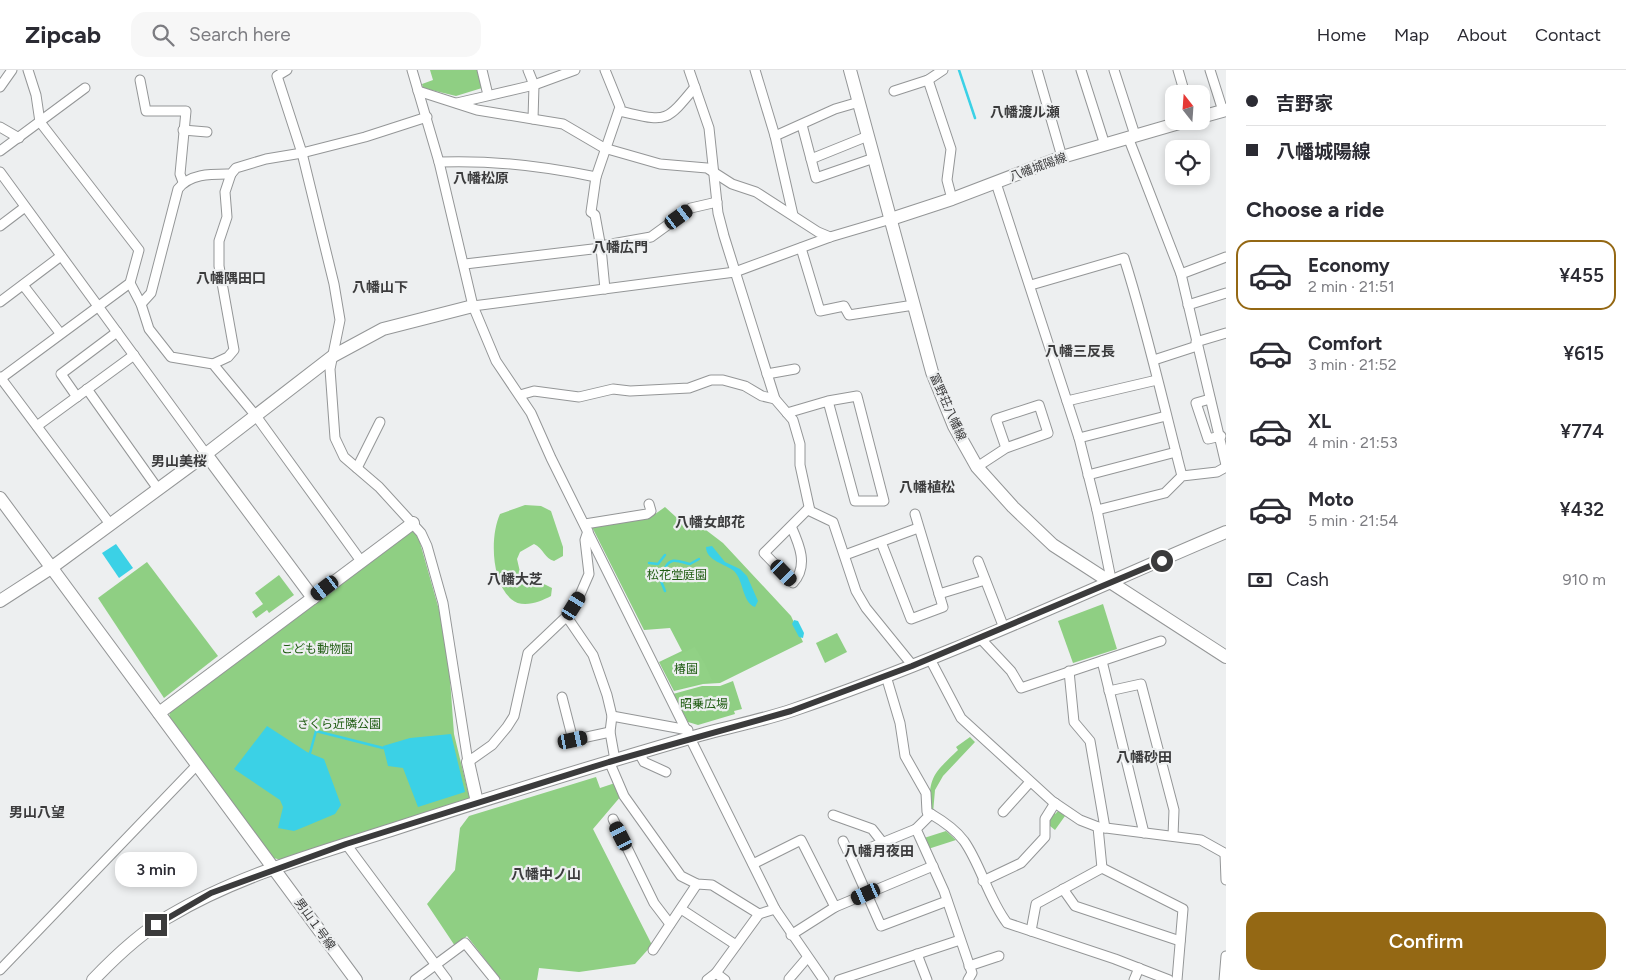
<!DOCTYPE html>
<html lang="en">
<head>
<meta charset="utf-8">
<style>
	:root { --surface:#fff; --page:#f7f7f7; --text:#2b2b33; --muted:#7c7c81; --line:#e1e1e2; --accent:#946814 }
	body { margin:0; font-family:Figtree,"Noto Sans JP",sans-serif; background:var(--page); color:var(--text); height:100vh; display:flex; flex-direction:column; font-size:19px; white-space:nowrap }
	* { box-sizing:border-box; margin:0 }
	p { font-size:16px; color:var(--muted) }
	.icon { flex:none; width:28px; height:28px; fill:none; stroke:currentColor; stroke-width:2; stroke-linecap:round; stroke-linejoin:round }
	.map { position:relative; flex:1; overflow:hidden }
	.drawer { display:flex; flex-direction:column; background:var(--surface); width:400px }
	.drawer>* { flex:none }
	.top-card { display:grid; align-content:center; height:110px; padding:0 20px; background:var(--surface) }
	.needle { width:32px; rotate:343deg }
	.controls { position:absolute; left:1165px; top:15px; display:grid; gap:10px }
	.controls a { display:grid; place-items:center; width:45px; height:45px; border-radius:10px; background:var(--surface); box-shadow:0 2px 8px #0003; font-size:25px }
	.end { position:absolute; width:22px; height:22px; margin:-11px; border:6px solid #3b3b3c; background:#fff; box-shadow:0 0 0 2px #fff }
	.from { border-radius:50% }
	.bubble { position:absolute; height:35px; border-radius:15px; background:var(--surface); box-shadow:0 2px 8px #0003; font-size:16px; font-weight:600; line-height:35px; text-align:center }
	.car { position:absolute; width:15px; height:30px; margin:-15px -8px; border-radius:6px; box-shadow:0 0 4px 1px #0007; background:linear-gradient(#222 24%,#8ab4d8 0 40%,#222 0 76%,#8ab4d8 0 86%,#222 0) }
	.top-card b { display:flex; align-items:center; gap:18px; height:48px; font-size:19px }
	.top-card b+b { border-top:1px solid var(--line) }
	.top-card i { width:12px; height:12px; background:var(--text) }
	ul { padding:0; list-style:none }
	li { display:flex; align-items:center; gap:15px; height:70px; margin:0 10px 8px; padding:0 10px; border:2px solid transparent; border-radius:15px }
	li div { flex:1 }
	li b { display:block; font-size:19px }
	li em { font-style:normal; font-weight:600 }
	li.active { border-color:var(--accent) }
	li>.icon { width:45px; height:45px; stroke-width:1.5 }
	h2 { padding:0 20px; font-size:22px; line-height:60px }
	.pay { display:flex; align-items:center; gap:12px; height:55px; padding:0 20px; font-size:19px }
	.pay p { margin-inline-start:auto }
	.cta { display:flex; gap:10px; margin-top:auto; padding:10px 20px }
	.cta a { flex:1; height:58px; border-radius:15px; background:var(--accent); color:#fff; font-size:20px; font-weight:600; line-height:58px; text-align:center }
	header { display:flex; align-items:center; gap:30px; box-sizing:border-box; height:70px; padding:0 25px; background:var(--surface); border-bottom:1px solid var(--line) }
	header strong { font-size:24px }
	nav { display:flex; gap:28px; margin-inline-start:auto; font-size:18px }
	.search { width:350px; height:45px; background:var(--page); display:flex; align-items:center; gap:12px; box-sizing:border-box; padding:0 18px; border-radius:15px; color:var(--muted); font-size:19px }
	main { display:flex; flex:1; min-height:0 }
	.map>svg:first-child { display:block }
	.green { fill:#8fcf83 }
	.forest { fill:#91d185 }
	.water { fill:#3bd1e6 }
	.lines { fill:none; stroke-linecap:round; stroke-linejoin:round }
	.stream { stroke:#3bd1e6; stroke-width:2.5 }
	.street-casing { stroke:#949697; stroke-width:11 }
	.secondary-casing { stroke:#949697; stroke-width:14 }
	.street { stroke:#fff; stroke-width:9 }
	.secondary { stroke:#fff; stroke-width:12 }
	.route { stroke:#3b3b3c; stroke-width:6 }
	.labels { text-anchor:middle; stroke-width:4.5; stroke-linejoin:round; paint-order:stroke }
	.street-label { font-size:12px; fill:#3b3b3c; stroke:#edeff0 }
	.park-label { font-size:12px; fill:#205d13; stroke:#edeff0 }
	.neighbourhood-label { font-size:14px; font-weight:bold; fill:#3b3b3c; stroke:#edeff0 }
</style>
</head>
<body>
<header>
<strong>Zipcab</strong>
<div class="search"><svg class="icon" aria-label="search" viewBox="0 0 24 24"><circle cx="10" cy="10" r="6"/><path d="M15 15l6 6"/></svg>Search here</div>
<nav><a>Home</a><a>Map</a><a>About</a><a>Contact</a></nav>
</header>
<main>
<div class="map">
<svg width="1226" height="910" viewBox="0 0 1226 910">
	<rect width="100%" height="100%" fill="#edeff0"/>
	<g class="green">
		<polygon points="430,0 479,0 482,18 456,26 423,18 422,14 433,10"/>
		<polygon points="665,437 676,447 702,457 723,473 791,546 803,572 720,613 703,614 674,621 659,592 682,581 670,558 644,560 592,457 651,447"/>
		<polygon points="409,460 417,462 447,568 454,664 470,730 282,790 273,788 169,648 170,641"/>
		<polygon points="147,492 218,586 164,628 98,528"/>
		<polygon points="279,505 294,525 269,543 267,540 256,548 252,542 263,534 255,523"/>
		<polygon points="1103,534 1117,579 1073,593 1058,551"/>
		<polygon points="837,563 847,582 825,593 816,573"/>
		<polygon points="733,611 742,639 734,641 735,644 698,655 688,652 673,624 702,616 720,616"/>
		<path d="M 970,667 L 975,672 L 943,706 L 935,720 L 933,743 L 930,741 C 928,707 934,703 958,680 L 956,677 Z"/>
		<polygon points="596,707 600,718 615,713 621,726 593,759 652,875 635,894 579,902 539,898 537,910 501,910 467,866 455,876 427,834 455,800 460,758 469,746"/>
		<polygon points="1058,741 1065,746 1055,760 1050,756 1050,748 1054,742 1055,744"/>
		<polygon points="946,761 956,770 928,779 924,768"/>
	</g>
	<g class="forest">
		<path d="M 525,435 L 541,436 L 551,441 L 563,477 L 563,486 L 554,491 C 545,489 543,478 534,474 L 520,482 L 517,489 L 523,515 L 540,512 L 552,518 L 551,526 C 540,532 522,539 511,529 C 491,511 490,466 500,444 Z"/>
		<polygon points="695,577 705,594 712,610 675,620 661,593"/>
	</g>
	<g class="water">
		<polygon points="116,474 133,498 119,508 102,483"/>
		<path d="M 712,476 L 725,492 L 740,499 L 747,506 L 758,531 L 755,537 C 742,532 744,511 734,501 C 726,494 706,491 706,477 Z"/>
		<polygon points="794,550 798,551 804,563 803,568 799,567 792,554"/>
		<polygon points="267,656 307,682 324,689 341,735 335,744 304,757 294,761 278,758 283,737 280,730 234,699"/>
		<polygon points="451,664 465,722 418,737 403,698 388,696 383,676 410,668"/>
	</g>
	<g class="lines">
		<g class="stream">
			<polyline points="959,0 975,48"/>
			<polyline points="649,493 658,494 665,485"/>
			<path d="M 665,521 L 659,506 L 666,503 L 665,498 C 671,486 680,492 690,494 L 699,489"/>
			<polyline points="310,683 316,661 383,678"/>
		</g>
		<defs>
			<g id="street">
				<polyline points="287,0 277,6 302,83 334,214 340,250 330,299 335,368 344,387 379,417 421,463 427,476 443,533 468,692 492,675 507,657 514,646 528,583 568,545 579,527 589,504 585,470 588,461"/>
				<polyline points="412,0 439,92 473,236 496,291 531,343 551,388 775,839 824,910"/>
				<polyline points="482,0 488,25"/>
				<polyline points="528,0 534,15 533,49"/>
				<polyline points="605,0 620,37 596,107 591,142 595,145 601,178 605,219"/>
				<polyline points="689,0 709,58 718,143 724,166 775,329 793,350 800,374 800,395 810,441 833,452 856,521 866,538 913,596"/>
				<polyline points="755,0 775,66 835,39 859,32"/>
				<polyline points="1037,0 1062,87"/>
				<polyline points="1081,0 1105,75"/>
				<polyline points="1114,0 1135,65"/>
				<polyline points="1178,0 1185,24"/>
				<polyline points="1210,0 1223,41"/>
				<polyline points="140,10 146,41 186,41 180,104 183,112"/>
				<polyline points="928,10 951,79 947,110 952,129"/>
				<polyline points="0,17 12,0"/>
				<polyline points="418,21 477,40 563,54 604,78 660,94 707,98 732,114 756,122 818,162 830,167"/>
				<polyline points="894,21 928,10 943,0"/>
				<polyline points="457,33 534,15 575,0"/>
				<path d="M 619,41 C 666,51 664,55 695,17"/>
				<polyline points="802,55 816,108 874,88"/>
				<polyline points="0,57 19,68"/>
				<polyline points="183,60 207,62"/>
				<polyline points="775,66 793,145"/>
				<polyline points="1128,67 1181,204 1226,395"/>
				<polyline points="0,81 85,18"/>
				<polyline points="811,89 868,66"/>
				<path d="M 439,92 C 492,90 544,96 596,107"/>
				<polyline points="0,102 206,384"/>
				<polyline points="996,113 1079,368 1097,440 1112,514"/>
				<polyline points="0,156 25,137"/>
				<polyline points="801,178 820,241 844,236 849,245 914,235"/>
				<polyline points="465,194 601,178 606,175 651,167 691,138 717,132"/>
				<polyline points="1181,204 1226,187"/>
				<polyline points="130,213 141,234 149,259 171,287 213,294 256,346 361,491"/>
				<polyline points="23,215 60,263"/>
				<path d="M 1031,215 L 1124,188 C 1147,260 1163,333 1182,406"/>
				<polyline points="0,232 61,186"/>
				<path d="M 141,234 L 151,223 L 178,119 C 190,103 212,104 231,104 L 236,98 L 266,89 L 302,83 L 365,67 L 427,47"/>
				<polyline points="1188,235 1226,223"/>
				<polyline points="473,236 735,202 830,167 891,149"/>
				<polyline points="1196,272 1226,263"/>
				<polyline points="1154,290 1197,276"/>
				<polyline points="213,294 228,287 234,280 219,196 219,171 227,147 225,122 231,104"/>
				<polyline points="767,304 795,299"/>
				<polyline points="0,307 110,454"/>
				<polyline points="0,309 130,213 139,180 40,52 36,25 28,0"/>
				<polyline points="87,319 158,419"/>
				<polyline points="520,325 534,321 579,327 613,319 630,321 689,318 711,310 723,310 745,316 762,326 775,329"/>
				<polyline points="77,327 61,304 117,262"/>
				<polyline points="1210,329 1196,333 1208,369 1221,366"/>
				<polyline points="1067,331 1157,310"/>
				<polyline points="787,343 828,331 857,326 884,431 855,431 828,331"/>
				<polyline points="37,356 134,285"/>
				<polyline points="1079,368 1166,346"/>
				<polyline points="977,397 1006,378 1048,363 1039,335 996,349 1006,378"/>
				<polyline points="357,398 380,352"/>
				<polyline points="1088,405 1176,382"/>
				<polyline points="1097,440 1165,423 1182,406 1217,402 1226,397"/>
				<polyline points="585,454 647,444 651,441 649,434"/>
				<path d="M 791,456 C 799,474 809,496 793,513 L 764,483 L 809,438"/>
				<polyline points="881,472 911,549 943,537 915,444"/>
				<polyline points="845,485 918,458"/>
				<polyline points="978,491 1004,558"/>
				<polyline points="939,524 985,510"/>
				<polyline points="567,547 593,585 607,625 612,646 610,662 615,690"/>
				<polyline points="980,568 1011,601 1021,618 1161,571"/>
				<polyline points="930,589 961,648 1052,731 1080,750 1098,757 1201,770 1226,784"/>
				<polyline points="1102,591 1144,763"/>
				<polyline points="1069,601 1074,652 1090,671 1105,758"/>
				<polyline points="886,606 900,653 905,686 926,723 927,742 931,744"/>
				<polyline points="1109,621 1141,614 1174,740 1173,766"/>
				<polyline points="562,627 573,670 610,662"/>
				<polyline points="612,646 688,660"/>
				<polyline points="639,683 644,692 666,702"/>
				<polyline points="609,691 624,726 681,806 697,814 712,815 759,844"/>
				<polyline points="1003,742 1030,712"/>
				<polyline points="833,745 872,759 883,773"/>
				<polyline points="613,749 654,833 670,854"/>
				<polyline points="1098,757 1102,798"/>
				<polyline points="916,759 850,786 881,856 947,831"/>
				<polyline points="843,771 850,786"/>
				<polyline points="346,774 447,910"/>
				<polyline points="1225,784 1226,810"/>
				<polyline points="753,794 801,770 835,837 933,796"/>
				<polyline points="1102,798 1183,839 1177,910"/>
				<polyline points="983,811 1021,793 1045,767 1045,749 1055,733"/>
				<polyline points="1063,819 1075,836 1180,871"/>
				<polyline points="681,839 736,875"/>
				<polyline points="1031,861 1036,834 1102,798"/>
				<polyline points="791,865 835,837"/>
				<polyline points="653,880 697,814"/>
				<polyline points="917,884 927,910"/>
				<polyline points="969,896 999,886"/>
				<polyline points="0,900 197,695"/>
				<polyline points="716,903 725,910"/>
				<polyline points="789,909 807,888"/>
				<polyline points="415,910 465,873 495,910"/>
				<polyline points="707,910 716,903 759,844 775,839"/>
				<polyline points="839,910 960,870"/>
				<path d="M 968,910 L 972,903 L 944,821 L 916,759 L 931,744 C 943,751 955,759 964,771 C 981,795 988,828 1007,853 L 1115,889 L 1169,910"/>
				<polyline points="1134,910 1139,898"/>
				<polyline points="1224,910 1226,886"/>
			</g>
			<g id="secondary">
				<polyline points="850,0 932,302 954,356 977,397 1013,437 1053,475 1226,587"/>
				<polyline points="1201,47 1226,40"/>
				<polyline points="891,149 952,129 1062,87 1186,51"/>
				<polyline points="206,384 313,528"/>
				<polyline points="0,428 356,910"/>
				<polyline points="0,531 51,498 206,384 333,286 383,259 473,236"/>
				<polyline points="159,643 413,453"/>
				<polyline points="468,692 477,732"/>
				<path d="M 93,910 C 115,887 140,863 168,847 C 236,806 316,784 391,760 C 489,728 587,698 686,669 C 721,658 758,652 793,640 C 941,590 1082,523 1226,462"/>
			</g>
		</defs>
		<use href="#street" class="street-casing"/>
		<use href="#secondary" class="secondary-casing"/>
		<use href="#street" class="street"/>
		<use href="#secondary" class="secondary"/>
	</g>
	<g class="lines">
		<polyline class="route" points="156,855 211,823 346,774 609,692 791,641 912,596 1162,491"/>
	</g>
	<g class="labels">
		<g class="street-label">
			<text transform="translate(1038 97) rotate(-20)" y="4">八幡城陽線</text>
			<text transform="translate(948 337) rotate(66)" y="4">富野荘八幡線</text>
			<text transform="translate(315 854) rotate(54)" y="4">男山１号線</text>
		</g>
		<g class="park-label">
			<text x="677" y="509">松花堂庭園</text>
			<text x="317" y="583">こども動物園</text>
			<text x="686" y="603">椿園</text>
			<text x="704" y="638">昭乗広場</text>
			<text x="339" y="658">さくら近隣公園</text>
		</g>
		<g class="neighbourhood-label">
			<text x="1025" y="47">八幡渡ル瀬</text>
			<text x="481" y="113">八幡松原</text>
			<text x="620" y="182">八幡広門</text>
			<text x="231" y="213">八幡隅田口</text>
			<text x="380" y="222">八幡山下</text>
			<text x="1080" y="286">八幡三反長</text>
			<text x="179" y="396">男山美桜</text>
			<text x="927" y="422">八幡植松</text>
			<text x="710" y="457">八幡女郎花</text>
			<text x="515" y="514">八幡大芝</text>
			<text x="1144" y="692">八幡砂田</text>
			<text x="37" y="747">男山八望</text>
			<text x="879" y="786">八幡月夜田</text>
			<text x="546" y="809">八幡中ノ山</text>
		</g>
	</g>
</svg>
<div class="controls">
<a><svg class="needle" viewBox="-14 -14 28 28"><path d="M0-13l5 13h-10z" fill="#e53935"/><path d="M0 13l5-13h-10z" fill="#7c7c81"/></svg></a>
<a><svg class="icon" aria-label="locate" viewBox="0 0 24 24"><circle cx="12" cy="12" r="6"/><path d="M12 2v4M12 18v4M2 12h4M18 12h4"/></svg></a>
</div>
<i class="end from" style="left:1162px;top:491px"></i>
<i class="end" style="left:156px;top:855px"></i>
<div class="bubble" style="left:115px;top:782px;width:82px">3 min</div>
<i class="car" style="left:679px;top:147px;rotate:54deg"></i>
<i class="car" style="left:784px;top:503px;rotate:136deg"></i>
<i class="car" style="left:325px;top:518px;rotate:233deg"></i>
<i class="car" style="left:574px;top:536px;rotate:32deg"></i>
<i class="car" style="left:573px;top:670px;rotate:78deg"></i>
<i class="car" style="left:621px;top:766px;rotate:333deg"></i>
<i class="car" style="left:866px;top:824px;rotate:246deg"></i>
</div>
<section class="drawer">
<div class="top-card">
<b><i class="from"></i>吉野家</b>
<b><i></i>八幡城陽線</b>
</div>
<h2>Choose a ride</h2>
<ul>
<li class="active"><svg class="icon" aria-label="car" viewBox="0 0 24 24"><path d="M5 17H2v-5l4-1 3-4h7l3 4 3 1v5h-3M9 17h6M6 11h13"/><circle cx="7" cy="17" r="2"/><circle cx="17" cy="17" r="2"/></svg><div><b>Economy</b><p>2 min · 21:51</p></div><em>¥455</em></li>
<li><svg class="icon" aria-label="car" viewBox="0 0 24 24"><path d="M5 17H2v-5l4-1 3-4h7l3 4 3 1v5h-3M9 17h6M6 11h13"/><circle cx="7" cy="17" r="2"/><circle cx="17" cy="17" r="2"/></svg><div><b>Comfort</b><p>3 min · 21:52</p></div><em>¥615</em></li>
<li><svg class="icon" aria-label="car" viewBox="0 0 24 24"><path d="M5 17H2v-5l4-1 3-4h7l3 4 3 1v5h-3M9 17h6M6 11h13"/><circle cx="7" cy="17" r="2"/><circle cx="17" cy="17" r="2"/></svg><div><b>XL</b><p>4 min · 21:53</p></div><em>¥774</em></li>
<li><svg class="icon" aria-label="car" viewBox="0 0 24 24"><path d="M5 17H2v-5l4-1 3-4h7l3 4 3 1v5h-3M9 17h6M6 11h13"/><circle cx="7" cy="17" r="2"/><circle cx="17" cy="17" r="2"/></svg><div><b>Moto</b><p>5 min · 21:54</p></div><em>¥432</em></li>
</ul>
<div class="pay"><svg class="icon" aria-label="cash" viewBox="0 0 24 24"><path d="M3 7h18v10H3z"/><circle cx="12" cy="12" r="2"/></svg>Cash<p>910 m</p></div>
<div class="cta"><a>Confirm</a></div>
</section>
</main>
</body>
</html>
